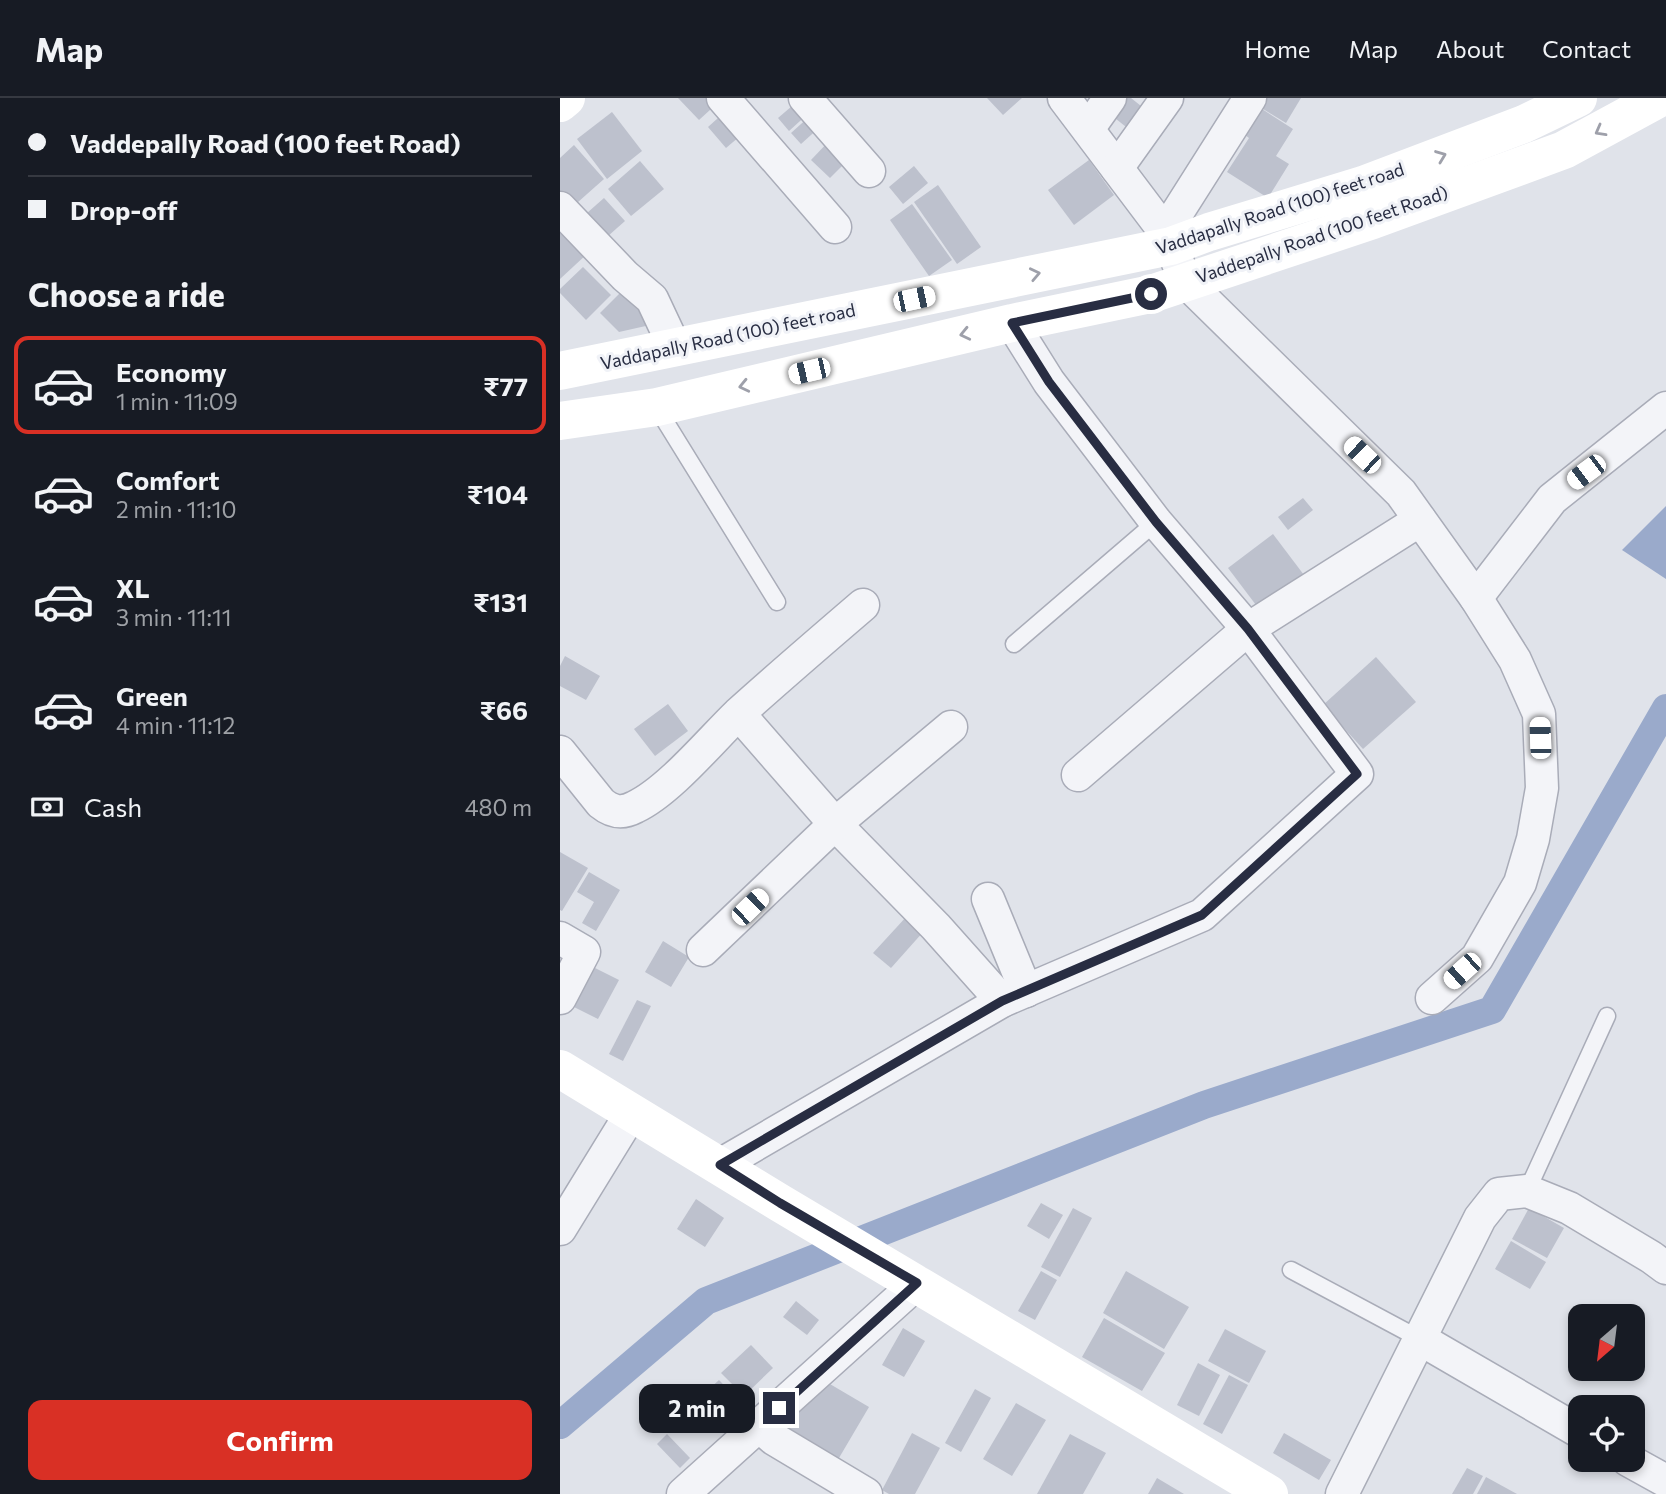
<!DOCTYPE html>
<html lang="en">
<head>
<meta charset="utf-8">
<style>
	:root { --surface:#171b24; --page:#242831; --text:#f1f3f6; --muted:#9ea1a6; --line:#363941; --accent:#d93025 }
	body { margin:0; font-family:Commissioner,sans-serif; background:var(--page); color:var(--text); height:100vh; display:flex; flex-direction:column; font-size:26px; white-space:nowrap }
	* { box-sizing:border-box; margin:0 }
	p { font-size:23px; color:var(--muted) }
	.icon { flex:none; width:38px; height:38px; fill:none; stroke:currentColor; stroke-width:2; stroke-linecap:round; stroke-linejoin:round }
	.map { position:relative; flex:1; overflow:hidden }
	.side { display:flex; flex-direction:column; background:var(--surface); width:560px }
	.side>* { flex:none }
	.top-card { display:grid; align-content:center; height:154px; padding:0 28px; background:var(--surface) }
	.needle { width:46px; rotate:208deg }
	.controls { position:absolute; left:1008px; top:1206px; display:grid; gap:14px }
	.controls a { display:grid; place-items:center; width:77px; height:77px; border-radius:14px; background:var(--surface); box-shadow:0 4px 10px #0003; font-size:35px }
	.end { position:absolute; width:32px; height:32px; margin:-16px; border:9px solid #282d42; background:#fff; box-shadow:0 0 0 4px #fff }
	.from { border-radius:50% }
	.bubble { position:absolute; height:49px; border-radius:14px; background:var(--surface); box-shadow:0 4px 10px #0003; font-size:23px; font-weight:700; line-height:49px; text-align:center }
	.car { position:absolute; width:21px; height:42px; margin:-21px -10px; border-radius:9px; box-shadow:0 0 5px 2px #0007; background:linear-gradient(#fff 24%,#345 0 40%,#fff 0 76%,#345 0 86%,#fff 0) }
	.top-card b { display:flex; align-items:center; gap:24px; height:66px; font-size:26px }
	.top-card b+b { border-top:2px solid var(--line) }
	.top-card i { width:18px; height:18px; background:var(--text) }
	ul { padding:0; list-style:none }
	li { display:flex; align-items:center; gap:21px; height:98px; margin:0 14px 10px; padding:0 14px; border:4px solid transparent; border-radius:14px }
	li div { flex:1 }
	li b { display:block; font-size:26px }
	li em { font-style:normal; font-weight:700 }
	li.current { border-color:var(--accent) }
	li>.icon { width:63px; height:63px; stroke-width:1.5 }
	h2 { padding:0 28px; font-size:32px; line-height:84px }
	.pay { display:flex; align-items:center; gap:18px; height:77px; padding:0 28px; font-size:26px }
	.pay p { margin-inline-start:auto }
	.cta { display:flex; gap:14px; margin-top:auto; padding:14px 28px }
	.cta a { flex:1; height:80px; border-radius:14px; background:var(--accent); color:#fff; font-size:28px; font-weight:700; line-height:80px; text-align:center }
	header { display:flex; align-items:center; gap:42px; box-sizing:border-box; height:98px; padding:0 35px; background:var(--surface); border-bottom:2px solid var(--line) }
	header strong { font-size:33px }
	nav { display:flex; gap:38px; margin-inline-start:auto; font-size:24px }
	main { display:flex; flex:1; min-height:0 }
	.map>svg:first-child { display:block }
	.water { fill:#9aaacb }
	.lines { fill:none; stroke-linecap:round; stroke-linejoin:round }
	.canal { stroke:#9aaacb; stroke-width:28 }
	.building { fill:#bdc1cd }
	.lane-casing { stroke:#a9acb8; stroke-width:19 }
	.street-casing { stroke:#a9acb8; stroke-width:35 }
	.lane { stroke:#f3f4f8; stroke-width:16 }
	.street { stroke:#f3f4f8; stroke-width:32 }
	.secondary { stroke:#fff; stroke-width:38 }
	.oneway { stroke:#9ea0aa }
	.route { stroke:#282d42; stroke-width:9 }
	.labels { text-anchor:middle; stroke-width:6; stroke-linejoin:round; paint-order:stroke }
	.street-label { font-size:18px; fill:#282d42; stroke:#f0f2f7 }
</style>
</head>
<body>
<header>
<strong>Map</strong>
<nav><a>Home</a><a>Map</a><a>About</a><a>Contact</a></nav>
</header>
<main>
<section class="side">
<div class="top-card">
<b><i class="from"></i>Vaddepally Road (100 feet Road)</b>
<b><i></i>Drop-off</b>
</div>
<h2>Choose a ride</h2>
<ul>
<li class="current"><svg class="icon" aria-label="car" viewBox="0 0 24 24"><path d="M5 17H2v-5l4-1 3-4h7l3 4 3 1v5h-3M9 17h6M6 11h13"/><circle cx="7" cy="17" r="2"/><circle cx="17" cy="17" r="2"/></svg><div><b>Economy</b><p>1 min · 11:09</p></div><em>₹77</em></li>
<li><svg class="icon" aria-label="car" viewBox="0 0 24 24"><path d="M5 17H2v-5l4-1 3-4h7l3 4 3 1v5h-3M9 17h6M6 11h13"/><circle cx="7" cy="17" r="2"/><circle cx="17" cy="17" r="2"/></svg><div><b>Comfort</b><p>2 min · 11:10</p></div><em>₹104</em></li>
<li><svg class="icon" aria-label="car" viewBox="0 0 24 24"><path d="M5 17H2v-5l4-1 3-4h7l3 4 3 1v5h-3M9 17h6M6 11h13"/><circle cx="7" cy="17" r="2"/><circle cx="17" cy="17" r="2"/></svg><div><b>XL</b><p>3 min · 11:11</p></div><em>₹131</em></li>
<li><svg class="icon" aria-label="car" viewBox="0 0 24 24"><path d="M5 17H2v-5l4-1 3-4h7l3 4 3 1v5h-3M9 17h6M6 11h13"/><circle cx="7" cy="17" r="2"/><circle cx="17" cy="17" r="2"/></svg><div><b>Green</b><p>4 min · 11:12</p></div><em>₹66</em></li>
</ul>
<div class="pay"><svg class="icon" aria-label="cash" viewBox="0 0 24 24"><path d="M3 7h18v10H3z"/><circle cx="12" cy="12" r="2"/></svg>Cash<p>480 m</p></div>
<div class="cta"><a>Confirm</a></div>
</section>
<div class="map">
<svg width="1106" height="1396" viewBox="0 0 1106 1396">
	<rect width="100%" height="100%" fill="#e0e3ea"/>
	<polygon class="water" points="1106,408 1106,481 1062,452"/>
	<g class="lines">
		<polyline class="canal" points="0,1327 146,1203 644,1007 932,912 1106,610"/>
	</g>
	<g class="building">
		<polygon points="118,0 163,0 139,22"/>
		<polygon points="427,0 462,0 443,17"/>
		<polygon points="556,0 571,0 591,16 575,36 546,13"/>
		<polygon points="699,0 741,0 726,25 695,6"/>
		<polygon points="239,2 250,14 229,33 218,20"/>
		<polygon points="702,11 733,31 716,58 729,66 708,100 667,74 689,40 685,37"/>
		<polygon points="167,12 186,33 166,50 148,29"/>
		<polygon points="52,14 82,53 47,81 17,41"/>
		<polygon points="251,17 261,28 241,46 231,35"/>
		<polygon points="271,41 290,60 270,80 251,62"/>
		<polygon points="14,47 44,81 9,112 0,102 0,60"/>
		<polygon points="529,62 554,97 514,127 488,92"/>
		<polygon points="80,63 104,91 71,118 48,91"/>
		<polygon points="354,68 368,85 343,106 329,89"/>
		<polygon points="378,87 421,149 397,166 354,104"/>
		<polygon points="44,100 65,123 39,146 18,123"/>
		<polygon points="352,106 392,162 369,178 330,122"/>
		<polygon points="0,125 28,155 0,181"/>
		<polygon points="23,169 51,197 26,222 0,195 0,191"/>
		<polygon points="65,190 99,225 59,234 40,215"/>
		<polygon points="743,400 753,412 728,432 718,419"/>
		<polygon points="713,436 747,481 702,515 668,470"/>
		<polygon points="5,558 40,578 26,602 0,588 0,568"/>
		<polygon points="816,559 856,604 803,651 763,607"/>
		<polygon points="108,606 128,633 95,658 74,631"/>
		<polygon points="0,754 28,770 2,813 0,812"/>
		<polygon points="29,774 60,792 36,833 22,825 34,804 17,794"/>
		<polygon points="347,818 364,833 331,870 313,855"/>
		<polygon points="103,843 129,859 111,889 85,874"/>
		<polygon points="33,869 59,882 38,921 12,908"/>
		<polygon points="77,902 91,908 63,963 49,956"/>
		<polygon points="136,1101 164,1120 145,1149 117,1131"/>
		<polygon points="481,1105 503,1117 489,1141 467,1128"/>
		<polygon points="513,1110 532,1120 500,1179 481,1169"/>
		<polygon points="969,1110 1004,1130 987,1160 952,1141"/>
		<polygon points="951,1143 986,1164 970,1191 935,1171"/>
		<polygon points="481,1173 497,1182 475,1222 458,1213"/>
		<polygon points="566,1173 629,1209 604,1251 543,1215"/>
		<polygon points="236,1203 259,1222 247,1237 223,1219"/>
		<polygon points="544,1220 605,1255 582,1293 522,1259"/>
		<polygon points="343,1230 365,1243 344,1279 322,1267"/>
		<polygon points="665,1231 706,1253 689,1285 648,1263"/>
		<polygon points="191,1247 213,1270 184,1298 161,1275"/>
		<polygon points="638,1265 660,1277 639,1318 617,1307"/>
		<polygon points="669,1277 688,1287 662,1336 643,1326"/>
		<polygon points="258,1279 309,1309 276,1365 225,1335"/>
		<polygon points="159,1282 181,1305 169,1316 147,1293"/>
		<polygon points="415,1291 431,1300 401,1354 385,1345"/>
		<polygon points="456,1305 486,1322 452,1378 423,1361"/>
		<polygon points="352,1335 380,1350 355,1396 329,1396 322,1392"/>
		<polygon points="724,1335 771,1362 759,1382 713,1355"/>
		<polygon points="107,1336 130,1360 120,1370 97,1346"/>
		<polygon points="510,1336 546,1355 523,1396 477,1396"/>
		<polygon points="907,1370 923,1378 913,1396 892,1396"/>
		<polygon points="926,1379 957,1396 917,1396"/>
		<polygon points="597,1380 624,1396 588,1396"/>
	</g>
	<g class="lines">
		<defs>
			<g id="lane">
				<polyline points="97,310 217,504"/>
				<polyline points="454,546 596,424"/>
				<polyline points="967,1093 1047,918"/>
				<polyline points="731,1172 860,1241"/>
			</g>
			<g id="street">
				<polyline points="163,0 275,129"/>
				<polyline points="245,0 309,73"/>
				<polyline points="504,0 605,134 626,184 841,395 916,500 955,562 979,616 982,690 973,741 960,785 917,860 872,900"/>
				<polyline points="528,31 550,0"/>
				<polyline points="557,70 607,0"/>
				<polyline points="0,110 65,178 92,201 115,250"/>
				<polyline points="605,134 690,0"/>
				<polyline points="916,500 992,401 1106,310"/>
				<polyline points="179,616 275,726 376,829 442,903"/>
				<path d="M 0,654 L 41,705 C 52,714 62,716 75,709 C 109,693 150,643 178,616 C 219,579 261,543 303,507"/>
				<polyline points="518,677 688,531 860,422"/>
				<polyline points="428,801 466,893"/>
				<polyline points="0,840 24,854 0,900"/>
				<polyline points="143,852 275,726 391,629"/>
				<polyline points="160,1067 442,903 642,817 797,676 688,531 596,424 489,284 452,225"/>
				<polyline points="0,1131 72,1014"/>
				<polyline points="860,1241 1020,1334"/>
				<polyline points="199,1328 214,1341 306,1396"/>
				<polyline points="1068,1362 1106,1383"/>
				<polyline points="123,1396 357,1185"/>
				<polyline points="782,1396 920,1120 939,1096 967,1093 1009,1110 1091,1159 1106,1170"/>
			</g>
		</defs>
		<use href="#lane" class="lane-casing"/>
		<use href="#street" class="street-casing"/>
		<use href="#lane" class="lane"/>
		<use href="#street" class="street"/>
		<g class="secondary">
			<polyline points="0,5 6,0"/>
			<polyline points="0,273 611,148 649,134 803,87 964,26 1018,0"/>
			<polyline points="0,323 97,309 452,225 591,196 813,122 1004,52 1100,0"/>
			<polyline points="0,971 220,1105 709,1396"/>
		</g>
	</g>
	<defs><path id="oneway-chevron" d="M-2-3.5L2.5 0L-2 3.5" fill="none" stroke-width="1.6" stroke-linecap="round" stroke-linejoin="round" transform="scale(1.75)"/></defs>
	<g class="oneway">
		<use href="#oneway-chevron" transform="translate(1040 33) rotate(151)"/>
		<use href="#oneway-chevron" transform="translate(881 58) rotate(-21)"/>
		<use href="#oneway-chevron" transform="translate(475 176) rotate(-12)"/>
		<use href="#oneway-chevron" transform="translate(405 236) rotate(167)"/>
		<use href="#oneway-chevron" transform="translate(184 288) rotate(167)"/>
	</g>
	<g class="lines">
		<polyline class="route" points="219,1310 357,1185 220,1105 160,1067 442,903 642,817 797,676 688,531 596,424 489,284 452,225 591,196"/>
	</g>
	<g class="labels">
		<g class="street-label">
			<text transform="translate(720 111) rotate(-18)" y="6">Vaddapally Road (100) feet road</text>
			<text transform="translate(762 137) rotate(-19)" y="6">Vaddepally Road (100 feet Road)</text>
			<text transform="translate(168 239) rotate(-12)" y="6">Vaddapally Road (100) feet road</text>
		</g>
	</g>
</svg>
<div class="controls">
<a><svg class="needle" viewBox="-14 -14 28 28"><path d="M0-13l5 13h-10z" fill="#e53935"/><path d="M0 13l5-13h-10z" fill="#9ea1a6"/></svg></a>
<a><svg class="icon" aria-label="locate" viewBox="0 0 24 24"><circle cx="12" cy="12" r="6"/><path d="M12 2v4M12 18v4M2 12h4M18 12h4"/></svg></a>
</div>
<i class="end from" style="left:591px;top:196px"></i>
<i class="end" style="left:219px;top:1310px"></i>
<div class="bubble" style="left:79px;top:1286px;width:116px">2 min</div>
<i class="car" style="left:354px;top:201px;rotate:78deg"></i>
<i class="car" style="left:249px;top:273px;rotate:257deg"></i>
<i class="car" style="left:802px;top:357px;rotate:314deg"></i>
<i class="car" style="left:1026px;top:374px;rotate:233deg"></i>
<i class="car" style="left:980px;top:640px;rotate:358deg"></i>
<i class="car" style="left:190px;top:809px;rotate:46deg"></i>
<i class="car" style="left:902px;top:873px;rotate:228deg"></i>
</div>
</main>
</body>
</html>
